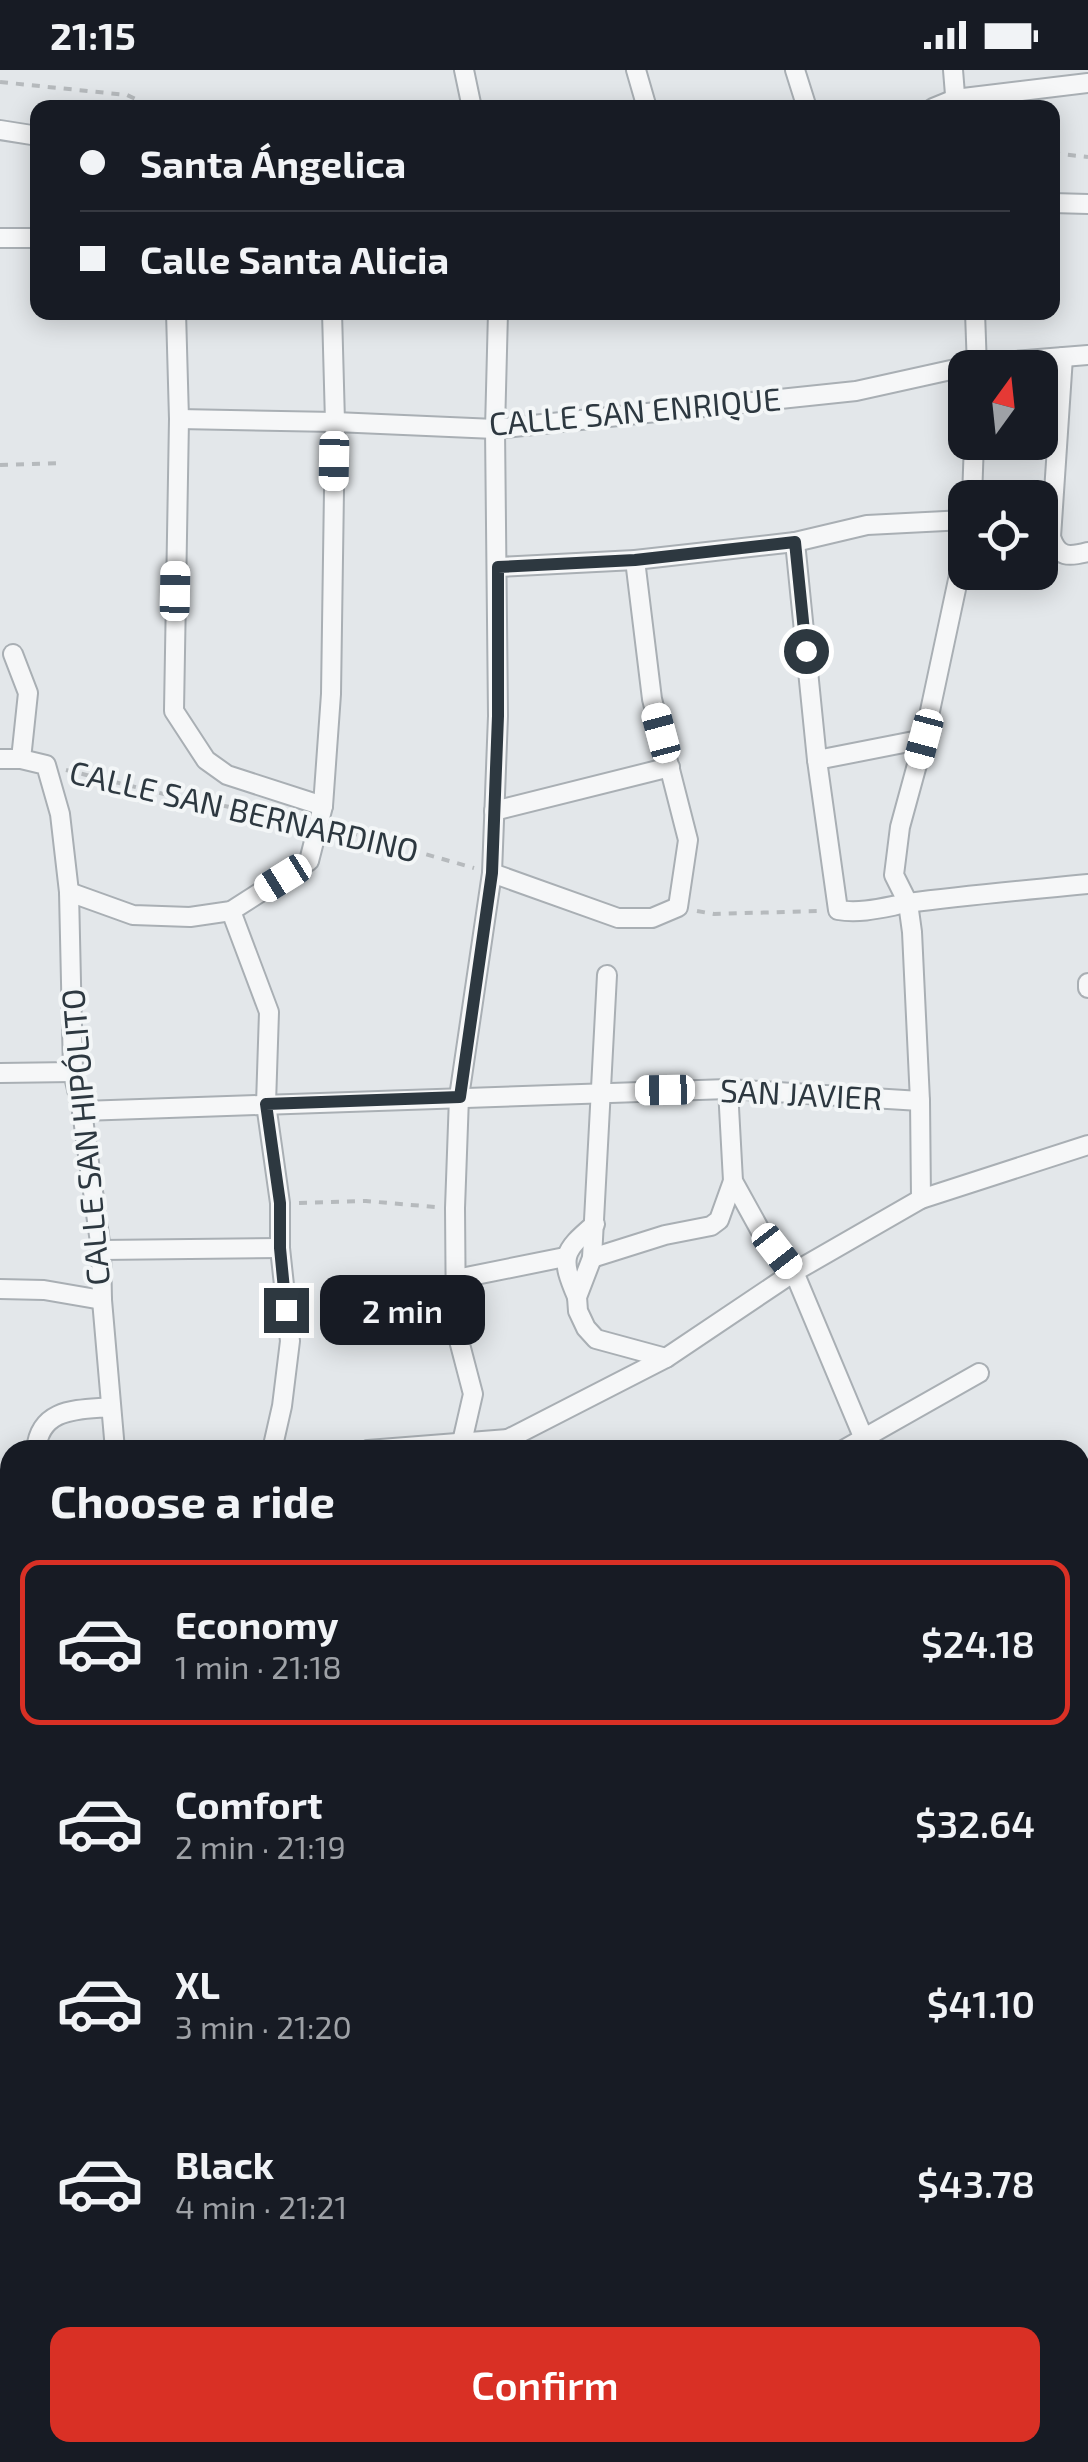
<!DOCTYPE html>
<html lang="en">
<head>
<meta charset="utf-8">
<style>
	:root { --surface:#171b24; --page:#20242c; --text:#f1f3f6; --muted:#9ea1a6; --line:#363941; --accent:#d93025 }
	body { margin:0; font-family:"Exo 2",sans-serif; background:var(--page); color:var(--text); height:100vh; display:flex; flex-direction:column; font-size:38px; white-space:nowrap }
	* { box-sizing:border-box; margin:0 }
	p { font-size:32px; color:var(--muted) }
	.icon { flex:none; width:55px; height:55px; fill:none; stroke:currentColor; stroke-width:2; stroke-linecap:round; stroke-linejoin:round }
	.map { position:relative; flex:1; overflow:hidden }
	.sheet { position:absolute; left:0px; top:1370px; width:1090px; height:1022px; display:flex; flex-direction:column; background:var(--surface); border-radius:30px 30px 0 0; box-shadow:0 5px 25px #0003 }
	.sheet>* { flex:none }
	.banner { position:absolute; left:30px; top:30px; width:1030px; height:220px; border-radius:20px; box-shadow:0 5px 25px #0003; display:grid; align-content:center; height:220px; padding:0 50px; background:var(--surface) }
	.needle { width:65px; rotate:15deg }
	.buttons { position:absolute; left:948px; top:280px; display:grid; gap:20px }
	.buttons a { display:grid; place-items:center; width:110px; height:110px; border-radius:20px; background:var(--surface); box-shadow:0 5px 25px #0003; font-size:50px }
	.end { position:absolute; width:45px; height:45px; margin:-22px; border:12px solid #2d3840; background:#fff; box-shadow:0 0 0 5px #fff }
	.from { border-radius:50% }
	.bubble { position:absolute; height:70px; border-radius:20px; background:var(--surface); box-shadow:0 5px 25px #0003; font-size:32px; font-weight:600; line-height:70px; text-align:center }
	.car { position:absolute; width:30px; height:60px; margin:-30px -15px; border-radius:12px; box-shadow:0 0 8px 2px #0007; background:linear-gradient(#fff 24%,#345 0 40%,#fff 0 76%,#345 0 86%,#fff 0) }
	.banner b { display:flex; align-items:center; gap:35px; height:95px; font-size:38px }
	.banner b+b { border-top:2px solid var(--line) }
	.banner i { width:25px; height:25px; background:var(--text) }
	ul { padding:0; list-style:none }
	li { display:flex; align-items:center; gap:30px; height:165px; margin:0 20px 15px; padding:0 30px; border:5px solid transparent; border-radius:20px }
	li div { flex:1 }
	li b { display:block; font-size:38px }
	li em { font-style:normal; font-weight:600 }
	li.active { border-color:var(--accent) }
	li>.icon { width:90px; height:90px; stroke-width:1.5 }
	h2 { padding:0 50px; font-size:45px; line-height:120px }
	.primary-button { display:flex; gap:20px; margin-top:auto; padding:20px 50px }
	.primary-button a { flex:1; height:115px; border-radius:20px; background:var(--accent); color:#fff; font-size:40px; font-weight:600; line-height:115px; text-align:center }
	.status { display:flex; justify-content:space-between; align-items:center; height:70px; padding:0 50px; background:var(--surface); direction:ltr }
	.status svg { height:28px; fill:currentColor }
	.map>svg:first-child { display:block }
	.lines { fill:none; stroke-linecap:round; stroke-linejoin:round }
	.street-casing { stroke:#a9afb4; stroke-width:22 }
	.path { stroke:#b6babd; stroke-width:4; stroke-dasharray:8 8; stroke-linecap:butt }
	.street { stroke:#f6f7f8; stroke-width:18 }
	.route { stroke:#2d3840; stroke-width:12 }
	.labels { text-anchor:middle; stroke-width:8; stroke-linejoin:round; paint-order:stroke }
	.street-label { font-size:32px; fill:#2d3840; stroke:#f3f6f7 }
</style>
</head>
<body>
<div class="status"><b>21:15</b><svg viewBox="0 0 49 12"><path d="M0 12V9h3v3zM5 12V6h3v6zM10 12V3h3v9zM15 12V0h3v12zM26 1h20v11H26zM47 4h2v5h-2z"/></svg></div>
<div class="map">
<svg width="1088" height="2392" viewBox="0 0 1088 2392">
	<rect width="100%" height="100%" fill="#e3e7ea"/>
	<g class="lines">
		<defs>
			<g id="street">
				<polyline points="464,0 472,38"/>
				<polyline points="636,0 647,38"/>
				<polyline points="795,0 807,38"/>
				<polyline points="953,0 956,37"/>
				<polyline points="933,38 955,29 1088,13"/>
				<polyline points="0,60 38,66"/>
				<polyline points="1052,133 1088,134"/>
				<polyline points="0,168 38,168"/>
				<polyline points="176,242 179,349 174,641 206,690 227,705 323,736"/>
				<polyline points="975,242 977,298"/>
				<path d="M 1063,287 L 1051,467 C 1058,488 1069,487 1088,482"/>
				<polyline points="179,349 335,352 495,359 856,321 978,294 1088,285"/>
				<polyline points="972,428 974,372"/>
				<path d="M 795,472 L 817,690 L 838,840 C 862,844 885,837 908,833 C 968,825 1028,820 1088,814"/>
				<polyline points="498,497 635,490 795,472 867,455 965,450"/>
				<polyline points="13,584 28,623 21,689"/>
				<polyline points="0,689 21,689 46,695 60,744 69,822 73,1002 82,1041 101,1180 102,1230 115,1380"/>
				<polyline points="817,690 924,669"/>
				<polyline points="494,741 670,697"/>
				<polyline points="492,803 618,848 652,848 678,837 688,770 652,629 635,490"/>
				<polyline points="69,822 133,845 190,847 231,841 309,791 323,736 331,624 335,352 332,242"/>
				<polyline points="231,841 269,942 266,1034 280,1133 280,1178 290,1271 282,1336 272,1380"/>
				<polyline points="607,905 592,1188 577,1227 578,1241 586,1258 596,1269 666,1288"/>
				<polyline points="1088,913 1088,918"/>
				<polyline points="0,1003 73,1002"/>
				<polyline points="728,1019 733,1111 760,1160 794,1202 864,1369"/>
				<polyline points="82,1041 728,1019 920,1031"/>
				<polyline points="921,1129 920,1031 912,862 908,833 894,805 900,757 924,669 965,477"/>
				<polyline points="101,1180 280,1178"/>
				<polyline points="592,1188 665,1165 711,1156 719,1150 733,1111"/>
				<polyline points="456,1209 565,1187"/>
				<polyline points="0,1219 44,1220 102,1230"/>
				<path d="M 577,1227 C 560,1187 562,1182 595,1154"/>
				<polyline points="462,1372 473,1324 456,1259 455,1138 459,1027 492,803 498,646 495,359 498,242"/>
				<path d="M 36,1380 C 40,1337 78,1340 111,1337"/>
				<polyline points="368,1380 508,1369 514,1380"/>
				<polyline points="490,1380 508,1369 666,1288 794,1202 921,1129 1088,1075"/>
				<polyline points="843,1380 979,1303"/>
				<polyline points="1080,1426 1088,1420"/>
				<polyline points="0,1441 10,1441"/>
				<polyline points="1080,1610 1087,1617"/>
				<polyline points="1080,1634 1088,1648"/>
				<polyline points="0,1648 10,1643"/>
				<polyline points="0,1686 10,1698"/>
				<polyline points="0,1941 10,1954"/>
				<polyline points="1080,1956 1088,1972"/>
				<polyline points="0,2004 10,1997"/>
				<polyline points="0,2189 10,2183"/>
				<polyline points="0,2202 10,2212"/>
				<polyline points="1080,2262 1088,2276"/>
				<polyline points="0,2307 10,2300"/>
				<polyline points="520,2382 524,2392 544,2382"/>
				<polyline points="821,2382 825,2392"/>
			</g>
		</defs>
		<use href="#street" class="street-casing"/>
		<g class="path">
			<polyline points="0,12 127,25 155,38"/>
			<polyline points="1052,83 1088,87"/>
			<polyline points="0,395 61,393"/>
			<polyline points="66,700 180,728 296,749"/>
			<polyline points="334,758 474,798"/>
			<polyline points="697,841 714,844 817,841"/>
			<polyline points="299,1133 366,1131 435,1137"/>
		</g>
		<use href="#street" class="street"/>
	</g>
	<g class="lines">
		<polyline class="route" points="286,1240 280,1178 280,1133 266,1034 460,1027 492,803 498,646 498,497 635,490 795,472 806,581"/>
	</g>
	<g class="labels">
		<g class="street-label">
			<text transform="translate(635 342) rotate(-5)" y="11">CALLE SAN ENRIQUE</text>
			<text transform="translate(244 742) rotate(13)" y="11">CALLE SAN BERNARDINO</text>
			<text transform="translate(801 1025) rotate(3)" y="11">SAN JAVIER</text>
			<text transform="translate(86 1067) rotate(-95)" y="11">CALLE SAN HIPÓLITO</text>
		</g>
	</g>
</svg>
<div class="buttons">
<a><svg class="needle" viewBox="-14 -14 28 28"><path d="M0-13l5 13h-10z" fill="#e53935"/><path d="M0 13l5-13h-10z" fill="#9ea1a6"/></svg></a>
<a><svg class="icon" aria-label="locate" viewBox="0 0 24 24"><circle cx="12" cy="12" r="6"/><path d="M12 2v4M12 18v4M2 12h4M18 12h4"/></svg></a>
</div>
<i class="end from" style="left:806px;top:581px"></i>
<i class="end" style="left:286px;top:1240px"></i>
<div class="bubble" style="left:320px;top:1205px;width:165px">2 min</div>
<i class="car" style="left:334px;top:391px;rotate:181deg"></i>
<i class="car" style="left:175px;top:521px;rotate:1deg"></i>
<i class="car" style="left:661px;top:663px;rotate:345deg"></i>
<i class="car" style="left:924px;top:669px;rotate:195deg"></i>
<i class="car" style="left:283px;top:808px;rotate:238deg"></i>
<i class="car" style="left:665px;top:1020px;rotate:269deg"></i>
<i class="car" style="left:777px;top:1181px;rotate:142deg"></i>
<div class="banner">
<b><i class="from"></i>Santa Ángelica</b>
<b><i></i>Calle Santa Alicia</b>
</div>
<section class="sheet">
<h2>Choose a ride</h2>
<ul>
<li class="active"><svg class="icon" aria-label="car" viewBox="0 0 24 24"><path d="M5 17H2v-5l4-1 3-4h7l3 4 3 1v5h-3M9 17h6M6 11h13"/><circle cx="7" cy="17" r="2"/><circle cx="17" cy="17" r="2"/></svg><div><b>Economy</b><p>1 min · 21:18</p></div><em>$24.18</em></li>
<li><svg class="icon" aria-label="car" viewBox="0 0 24 24"><path d="M5 17H2v-5l4-1 3-4h7l3 4 3 1v5h-3M9 17h6M6 11h13"/><circle cx="7" cy="17" r="2"/><circle cx="17" cy="17" r="2"/></svg><div><b>Comfort</b><p>2 min · 21:19</p></div><em>$32.64</em></li>
<li><svg class="icon" aria-label="car" viewBox="0 0 24 24"><path d="M5 17H2v-5l4-1 3-4h7l3 4 3 1v5h-3M9 17h6M6 11h13"/><circle cx="7" cy="17" r="2"/><circle cx="17" cy="17" r="2"/></svg><div><b>XL</b><p>3 min · 21:20</p></div><em>$41.10</em></li>
<li><svg class="icon" aria-label="car" viewBox="0 0 24 24"><path d="M5 17H2v-5l4-1 3-4h7l3 4 3 1v5h-3M9 17h6M6 11h13"/><circle cx="7" cy="17" r="2"/><circle cx="17" cy="17" r="2"/></svg><div><b>Black</b><p>4 min · 21:21</p></div><em>$43.78</em></li>
</ul>
<div class="primary-button"><a>Confirm</a></div>
</section>
</div>
</body>
</html>
